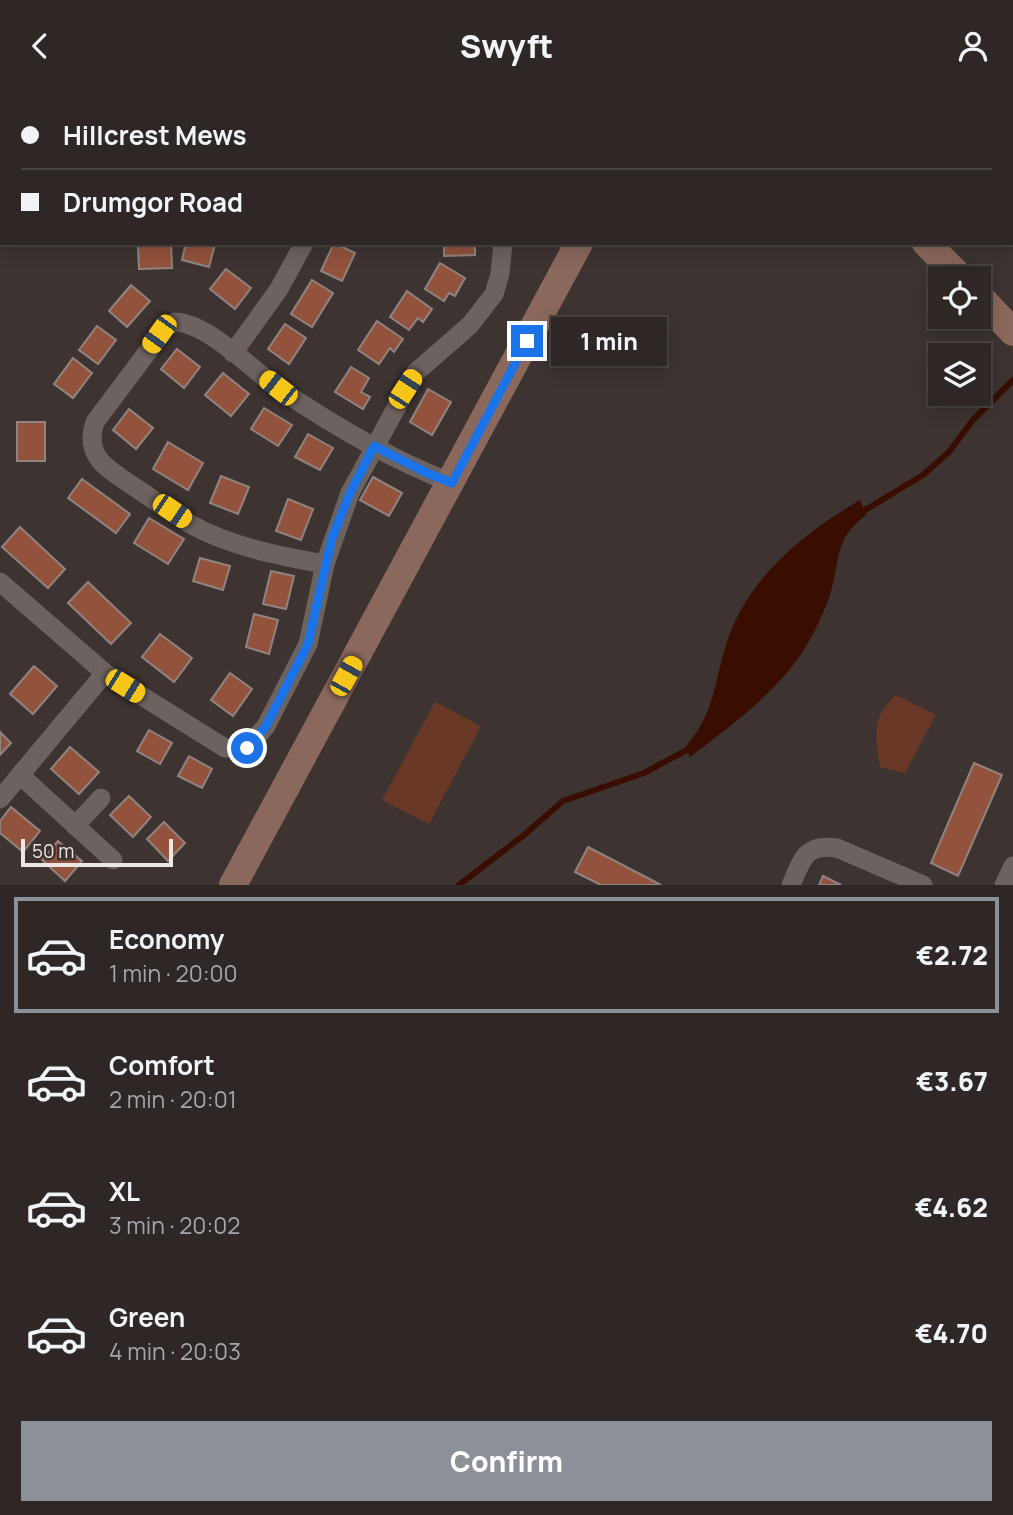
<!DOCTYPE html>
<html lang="en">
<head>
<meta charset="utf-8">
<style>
	:root { --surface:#2e2725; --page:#3a3332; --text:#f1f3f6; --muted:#a7a5a7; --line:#494442; --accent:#8c9099 }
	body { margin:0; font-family:Manrope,sans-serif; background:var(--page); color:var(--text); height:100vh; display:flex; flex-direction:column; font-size:26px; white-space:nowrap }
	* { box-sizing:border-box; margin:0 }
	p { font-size:23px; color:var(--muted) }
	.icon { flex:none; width:38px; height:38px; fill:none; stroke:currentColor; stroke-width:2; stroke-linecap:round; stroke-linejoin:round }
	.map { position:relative; height:794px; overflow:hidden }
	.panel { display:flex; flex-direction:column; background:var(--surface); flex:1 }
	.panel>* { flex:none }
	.banner { position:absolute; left:0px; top:0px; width:1013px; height:154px; box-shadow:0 4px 18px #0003,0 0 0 2px var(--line); display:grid; align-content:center; height:154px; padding:0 21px; background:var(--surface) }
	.buttons { position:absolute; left:928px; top:175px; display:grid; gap:14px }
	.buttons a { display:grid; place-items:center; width:63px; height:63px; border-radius:0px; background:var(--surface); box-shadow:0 4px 18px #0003,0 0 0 2px var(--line); font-size:35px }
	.scale { position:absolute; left:21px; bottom:18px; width:152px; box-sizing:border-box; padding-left:7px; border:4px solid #ece6e4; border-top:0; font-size:19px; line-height:24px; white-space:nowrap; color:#ece6e4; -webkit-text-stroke:5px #3d3431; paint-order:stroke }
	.end { position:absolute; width:32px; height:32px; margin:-16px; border:9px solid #1a73e8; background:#fff; box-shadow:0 0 0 4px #fff }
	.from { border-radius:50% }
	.bubble { position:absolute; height:49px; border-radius:0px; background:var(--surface); box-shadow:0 4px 18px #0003,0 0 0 2px var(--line); font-size:23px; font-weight:800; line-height:49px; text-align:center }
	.car { position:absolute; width:21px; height:42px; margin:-21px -10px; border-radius:9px; box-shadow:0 0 5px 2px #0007; background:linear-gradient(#f5c518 24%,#345 0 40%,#f5c518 0 76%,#345 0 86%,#f5c518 0) }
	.banner b { display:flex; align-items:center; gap:24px; height:66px; font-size:26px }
	.banner b+b { border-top:2px solid var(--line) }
	.banner i { width:18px; height:18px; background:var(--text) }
	ul { padding:12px 0 0; list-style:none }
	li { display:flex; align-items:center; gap:21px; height:116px; margin:0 14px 10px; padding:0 7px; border:4px solid transparent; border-radius:0px }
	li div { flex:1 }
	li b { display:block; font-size:26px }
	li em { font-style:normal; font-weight:800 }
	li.current { border-color:var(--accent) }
	li>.icon { width:63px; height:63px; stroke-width:1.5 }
	.cta { display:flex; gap:14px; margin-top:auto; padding:14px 21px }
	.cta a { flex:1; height:80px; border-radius:0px; background:var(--accent); color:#fff; font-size:28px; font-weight:800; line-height:80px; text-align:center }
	header { display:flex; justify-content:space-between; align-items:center; height:91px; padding:0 21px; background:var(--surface); font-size:32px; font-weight:800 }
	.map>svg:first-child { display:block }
	.green { fill:#6a3826 }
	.water { fill:#390e00 }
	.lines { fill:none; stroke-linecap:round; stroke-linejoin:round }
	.stream { stroke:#390e00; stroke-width:6 }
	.building { fill:#93523b; stroke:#8f8481; stroke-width:2 }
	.street { stroke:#6c625f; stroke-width:19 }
	.secondary { stroke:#8a685c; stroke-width:28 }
	.route { stroke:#1a73e8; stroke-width:9 }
</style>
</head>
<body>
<header><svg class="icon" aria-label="back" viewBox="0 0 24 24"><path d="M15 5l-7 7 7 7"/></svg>Swyft<svg class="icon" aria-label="person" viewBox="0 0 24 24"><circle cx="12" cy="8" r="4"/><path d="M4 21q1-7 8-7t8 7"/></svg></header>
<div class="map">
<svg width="1013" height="794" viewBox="0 0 1013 794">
	<rect width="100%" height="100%" fill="#3d3431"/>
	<g class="green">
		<path d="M 896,604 L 936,624 L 905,682 L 880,676 C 876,644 870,628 896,604 Z"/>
		<polygon points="435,611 481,635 429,733 382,709"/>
	</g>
	<path class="water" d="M 860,409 L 866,424 C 833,449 841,469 830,504 C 826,516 820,528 815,539 C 789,593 736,631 690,666 L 686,655 C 715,622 714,591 727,551 C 748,486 804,442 860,409 Z"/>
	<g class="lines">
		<g class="stream">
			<polyline points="857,424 923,384 949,361 972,330 1013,289"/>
			<polyline points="459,794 524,744 563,710 644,682 694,655"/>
		</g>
	</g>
	<g class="building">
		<polygon points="186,152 215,153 209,176 182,169"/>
		<polygon points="334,152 355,162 342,190 321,180"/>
		<polygon points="444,152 475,152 475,164 444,165"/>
		<polygon points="171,153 172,177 139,178 138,155"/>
		<polygon points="440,172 465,187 455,205 449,202 444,210 425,198"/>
		<polygon points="226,178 251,197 235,218 210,198"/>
		<polygon points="312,189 333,202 312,236 291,223"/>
		<polygon points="131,194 150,210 127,236 109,220"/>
		<polygon points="407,200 432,218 423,231 418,227 409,239 390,226"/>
		<polygon points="377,230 403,248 394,261 390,257 379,273 358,259"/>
		<polygon points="285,233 306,247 289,273 268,258"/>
		<polygon points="97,235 116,249 98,273 79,259"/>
		<polygon points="177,258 200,276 184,297 161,278"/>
		<polygon points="73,267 92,282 73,307 54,293"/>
		<polygon points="351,276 369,287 361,301 370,306 363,318 335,301"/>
		<polygon points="223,282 249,303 231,325 205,304"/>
		<polygon points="428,298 451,311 432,344 410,331"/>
		<polygon points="264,317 292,334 278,355 251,338"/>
		<polygon points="129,318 153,337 136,358 113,339"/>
		<rect x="17" y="331" width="28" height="39"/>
		<polygon points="308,343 333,357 320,379 295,366"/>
		<polygon points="168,351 203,372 188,399 153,378"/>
		<polygon points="221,385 249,396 238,423 210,412"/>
		<polygon points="373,386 402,402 389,425 360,409"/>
		<polygon points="82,388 130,423 116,442 68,407"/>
		<polygon points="288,408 313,418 301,449 276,440"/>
		<polygon points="149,427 184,448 168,473 134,452"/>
		<polygon points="20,436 65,478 48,497 2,456"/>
		<polygon points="200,467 230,475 223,499 193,490"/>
		<polygon points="271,480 294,485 286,518 263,513"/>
		<polygon points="88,491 131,532 111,553 68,512"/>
		<polygon points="254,523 278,529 269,563 246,556"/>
		<polygon points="160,543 192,567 174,591 142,566"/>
		<polygon points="34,575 57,595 33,623 10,603"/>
		<polygon points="230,582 252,598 233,625 211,609"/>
		<polygon points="149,639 172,652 160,673 137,660"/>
		<polygon points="0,641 11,652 0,664"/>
		<polygon points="70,656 99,681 79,703 51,678"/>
		<polygon points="189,665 212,678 202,697 178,685"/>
		<polygon points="974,672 1002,684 958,785 931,772"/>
		<polygon points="129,705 151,726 133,746 110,724"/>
		<polygon points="11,716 40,740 23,761 0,742 0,730"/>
		<polygon points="164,731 185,752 168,770 147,748"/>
		<polygon points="58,750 82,770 65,790 42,769"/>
		<polygon points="588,756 661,794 601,794 575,781"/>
		<polygon points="823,785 841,794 819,794"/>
	</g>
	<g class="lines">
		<g class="street">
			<polyline points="440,0 441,2"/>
			<polyline points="175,2 176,0"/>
			<polyline points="233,262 279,198 304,152"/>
			<path d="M 325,473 C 280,465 231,456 190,433 C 172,422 154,409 136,397 C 110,379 83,367 95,331 L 167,235 L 175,231 C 208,232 251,278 278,297 C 331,333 392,369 452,392"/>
			<polyline points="0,491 105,582 225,657 247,657 266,635 308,553 325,473 350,402 415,282 470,234 494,203 500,183 503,152"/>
			<polyline points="20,684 113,769"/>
			<polyline points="0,708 105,582"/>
			<polyline points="75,735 101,707"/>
			<path d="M 791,794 C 802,769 805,752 837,757 L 923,794"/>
			<polyline points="1004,794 1013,775"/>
		</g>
		<g class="secondary">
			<polyline points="648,0 650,2"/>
			<polyline points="785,0 786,2"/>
			<polyline points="741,2 743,0"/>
			<polyline points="926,152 961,187"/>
			<polyline points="978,204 1013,241"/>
			<polyline points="233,794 579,152"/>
		</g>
	</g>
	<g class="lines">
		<polyline class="route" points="247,657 266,635 308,553 332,447 350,402 374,355 427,382 452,392 527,250"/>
	</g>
</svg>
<div class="buttons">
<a><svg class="icon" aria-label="locate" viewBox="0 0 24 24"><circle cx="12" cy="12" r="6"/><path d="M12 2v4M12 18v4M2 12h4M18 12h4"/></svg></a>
<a><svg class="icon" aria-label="layers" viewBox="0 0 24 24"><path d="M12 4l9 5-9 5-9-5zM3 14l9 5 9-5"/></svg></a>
</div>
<div class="scale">50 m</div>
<i class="end from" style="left:247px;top:657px"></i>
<i class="end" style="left:527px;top:250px"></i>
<div class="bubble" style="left:551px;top:226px;width:116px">1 min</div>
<i class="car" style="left:159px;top:243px;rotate:216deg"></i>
<i class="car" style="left:278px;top:297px;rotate:308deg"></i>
<i class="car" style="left:405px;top:298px;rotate:33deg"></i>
<i class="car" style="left:172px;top:420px;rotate:124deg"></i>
<i class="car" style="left:346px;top:585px;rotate:29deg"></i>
<i class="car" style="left:125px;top:595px;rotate:122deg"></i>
<div class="banner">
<b><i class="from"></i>Hillcrest Mews</b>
<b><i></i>Drumgor Road</b>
</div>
</div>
<section class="panel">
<ul>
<li class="current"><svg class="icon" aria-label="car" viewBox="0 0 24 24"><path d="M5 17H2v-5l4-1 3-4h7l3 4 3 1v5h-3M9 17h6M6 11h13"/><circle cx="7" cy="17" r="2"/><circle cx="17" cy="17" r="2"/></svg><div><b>Economy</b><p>1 min · 20:00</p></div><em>€2.72</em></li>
<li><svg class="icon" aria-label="car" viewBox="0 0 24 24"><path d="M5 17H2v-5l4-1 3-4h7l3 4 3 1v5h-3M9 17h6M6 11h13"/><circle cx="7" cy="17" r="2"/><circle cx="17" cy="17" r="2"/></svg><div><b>Comfort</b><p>2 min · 20:01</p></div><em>€3.67</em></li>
<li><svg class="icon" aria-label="car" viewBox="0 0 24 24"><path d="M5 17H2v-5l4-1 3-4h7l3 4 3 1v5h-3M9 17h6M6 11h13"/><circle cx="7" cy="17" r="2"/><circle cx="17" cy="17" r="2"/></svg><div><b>XL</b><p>3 min · 20:02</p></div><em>€4.62</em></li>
<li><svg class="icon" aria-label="car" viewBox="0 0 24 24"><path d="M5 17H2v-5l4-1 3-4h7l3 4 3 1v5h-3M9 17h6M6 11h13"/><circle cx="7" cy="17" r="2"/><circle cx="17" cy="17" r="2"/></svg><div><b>Green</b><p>4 min · 20:03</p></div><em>€4.70</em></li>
</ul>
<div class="cta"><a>Confirm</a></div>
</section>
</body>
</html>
